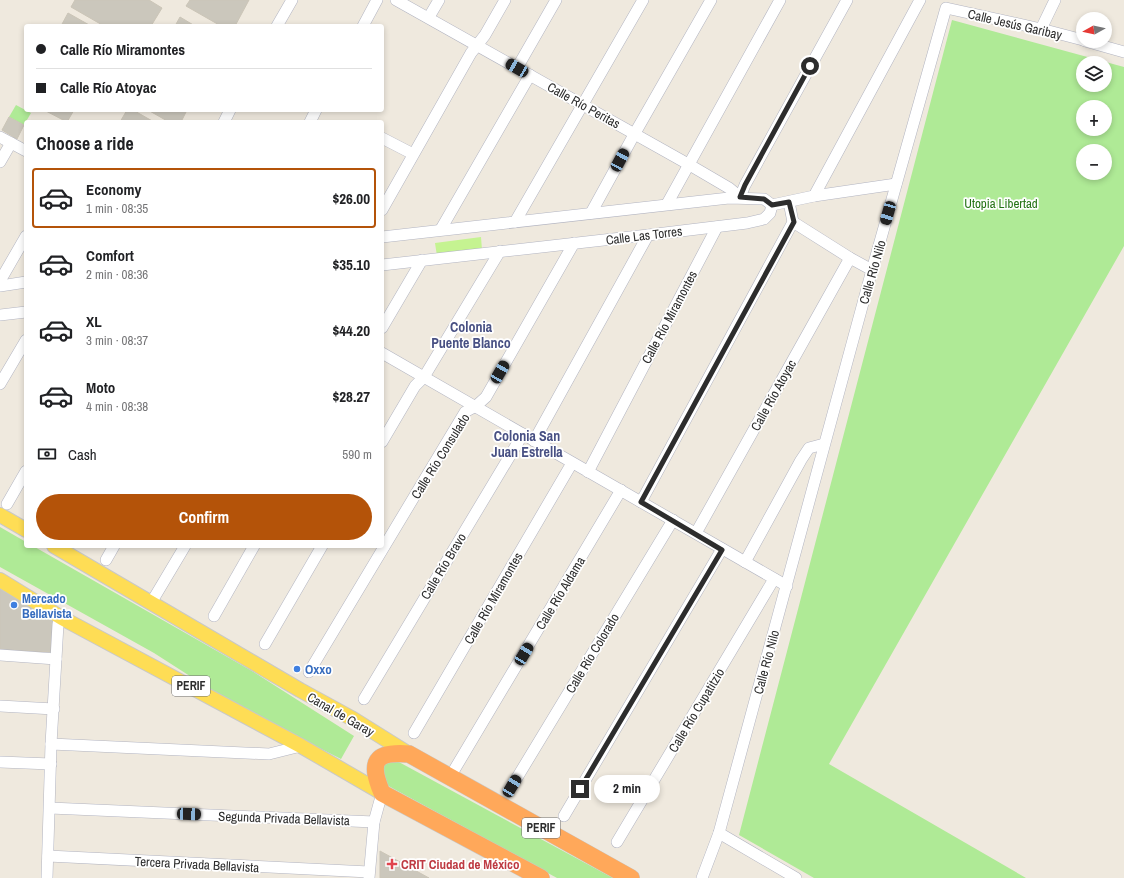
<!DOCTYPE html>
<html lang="en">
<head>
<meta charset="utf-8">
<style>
	:root { --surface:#fff; --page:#f6f6f6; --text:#202124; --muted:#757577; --line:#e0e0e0; --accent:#b45309 }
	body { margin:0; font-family:"Archivo Narrow",sans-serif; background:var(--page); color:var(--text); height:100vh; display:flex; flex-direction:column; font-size:15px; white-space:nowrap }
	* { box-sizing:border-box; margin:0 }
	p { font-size:13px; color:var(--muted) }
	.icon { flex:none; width:22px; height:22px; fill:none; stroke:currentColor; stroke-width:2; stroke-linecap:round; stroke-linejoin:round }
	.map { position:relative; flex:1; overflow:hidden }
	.side { position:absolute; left:24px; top:120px; width:360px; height:428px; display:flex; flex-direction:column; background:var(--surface); border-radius:4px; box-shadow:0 2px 6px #0003 }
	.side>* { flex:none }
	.hud { position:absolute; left:24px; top:24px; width:360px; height:88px; border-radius:4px; box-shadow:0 2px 6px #0003; display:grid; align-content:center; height:88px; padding:0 12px; background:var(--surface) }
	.needle { width:26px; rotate:262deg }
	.buttons { position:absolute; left:1076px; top:12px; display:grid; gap:8px }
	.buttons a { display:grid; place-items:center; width:36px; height:36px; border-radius:50%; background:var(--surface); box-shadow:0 2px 6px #0003; font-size:20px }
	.end { position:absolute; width:18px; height:18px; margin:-9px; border:5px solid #2d2d2d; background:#fff; box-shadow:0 0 0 2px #fff }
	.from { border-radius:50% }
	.bubble { position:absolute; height:28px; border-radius:14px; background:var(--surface); box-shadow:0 2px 6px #0003; font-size:13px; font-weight:700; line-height:28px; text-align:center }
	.car { position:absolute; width:12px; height:24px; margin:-12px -6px; border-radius:5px; box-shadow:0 0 3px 1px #0007; background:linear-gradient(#222 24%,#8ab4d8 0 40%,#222 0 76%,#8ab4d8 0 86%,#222 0) }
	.hud b { display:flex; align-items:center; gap:14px; height:38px; font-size:15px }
	.hud b+b { border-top:1px solid var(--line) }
	.hud i { width:10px; height:10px; background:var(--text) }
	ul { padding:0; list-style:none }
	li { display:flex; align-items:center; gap:12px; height:60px; margin:0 8px 6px; padding:0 4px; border:2px solid transparent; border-radius:4px }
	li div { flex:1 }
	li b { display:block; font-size:15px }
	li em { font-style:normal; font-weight:700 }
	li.current { border-color:var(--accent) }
	li>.icon { width:36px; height:36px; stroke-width:1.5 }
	h2 { padding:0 12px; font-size:18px; line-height:48px }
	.pay { display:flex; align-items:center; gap:10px; height:44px; padding:0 12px; font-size:15px }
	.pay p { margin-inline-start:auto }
	.action { display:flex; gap:8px; margin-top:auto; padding:8px 12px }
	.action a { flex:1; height:46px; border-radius:24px; background:var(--accent); color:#fff; font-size:16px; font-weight:700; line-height:46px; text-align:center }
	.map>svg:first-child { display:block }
	.green { fill:#afea96; fill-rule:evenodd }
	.pitch { fill:#c5f391 }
	.building { fill:#cbc7bc; stroke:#cbc5b7 }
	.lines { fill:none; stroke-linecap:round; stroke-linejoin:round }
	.minor-casing { stroke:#b2b4c1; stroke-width:12 }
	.major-casing { stroke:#c8c8c8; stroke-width:16 }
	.highway-casing { stroke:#c8c8c8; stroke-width:18 }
	.minor { stroke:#fff; stroke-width:11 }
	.major { stroke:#fedd55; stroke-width:14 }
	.highway { stroke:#ffa85a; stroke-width:17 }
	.route { stroke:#2d2d2d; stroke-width:5 }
	.shop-dot { fill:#3f7fe0; stroke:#fff; stroke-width:1.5 }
	.health-dot { fill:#e0444e; stroke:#fff; stroke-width:1.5 }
	.labels { text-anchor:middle; stroke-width:3.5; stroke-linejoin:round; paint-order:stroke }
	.shield { fill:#fff; stroke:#6c6c6c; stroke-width:1 }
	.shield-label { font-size:12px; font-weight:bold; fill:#2d2d2d }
	.street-label { font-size:13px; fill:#2d2d2d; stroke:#fff }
	.park-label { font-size:13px; fill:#247314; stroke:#fff }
	.shop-label { font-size:13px; font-weight:bold; fill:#366cbe; stroke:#fff; text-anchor:start }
	.health-label { font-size:13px; font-weight:bold; fill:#be3a42; stroke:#fff; text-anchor:start }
	.neighbourhood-label { font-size:14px; font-weight:bold; fill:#485083; stroke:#fff }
</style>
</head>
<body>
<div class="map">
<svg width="1124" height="878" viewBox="0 0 1124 878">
	<rect width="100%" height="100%" fill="#efe9de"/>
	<g class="green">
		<path d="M 952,20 L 1124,67 L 1124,246 L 829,764 L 1026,878 L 814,878 L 739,835 ZM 1083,63 L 1105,63 L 1105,85 L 1083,85 ZM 1083,107 L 1105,107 L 1105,129 L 1083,129 ZM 1083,151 L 1105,151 L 1105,173 L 1083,173 Z"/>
		<polygon points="16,105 31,113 24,125 9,117"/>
		<polygon points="0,527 26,542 26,546 33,546 252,671 354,736 341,759 235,705 154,653 0,567"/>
		<polygon points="397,761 613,878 557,878 383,783 382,764"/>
	</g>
	<polygon class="pitch" points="481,237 482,250 437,256 435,243"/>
	<g class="building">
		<polygon points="75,0 149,0 162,8 151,26 104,26 71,7"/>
		<polygon points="190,0 249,0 235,26 221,26 186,6"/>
		<polygon points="68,13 91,26 61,26"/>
		<polygon points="180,17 195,26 175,26"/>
		<polygon points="44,110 74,110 67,122"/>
		<polygon points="127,110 133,110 154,122 120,122"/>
		<polygon points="148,110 187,110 181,122 169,122"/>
		<polygon points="9,117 24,125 17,139 2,130"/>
		<polygon points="0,589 55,621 53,652 0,650"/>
		<polygon points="380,851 429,878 380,878"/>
	</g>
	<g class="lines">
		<defs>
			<g id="minor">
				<polyline points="396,0 688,164 729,188 740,197"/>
				<polyline points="429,17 439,0"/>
				<polyline points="277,26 292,0"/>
				<polyline points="363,26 377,0"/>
				<polyline points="1041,29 1055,0"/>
				<polyline points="1085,41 1124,52"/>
				<polyline points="517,68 556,0"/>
				<polyline points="224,122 230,110"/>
				<polyline points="310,122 316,110"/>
				<polyline points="0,137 26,151"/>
				<polyline points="382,138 413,154"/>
				<polyline points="0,162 11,143"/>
				<polyline points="814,196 920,0"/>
				<polyline points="740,197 745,185 847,0"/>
				<polyline points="667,204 780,0"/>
				<polyline points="772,205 814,196 896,184"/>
				<polyline points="382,210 471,53 485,35 505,0"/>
				<polyline points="591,213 635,133 711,0"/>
				<polyline points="515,222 643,0"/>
				<polyline points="793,222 850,258 872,270"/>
				<polyline points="441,229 530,75"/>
				<polyline points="382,237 729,198 764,199 772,205"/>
				<polyline points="382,265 648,235 747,223 764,219 770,213 772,205"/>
				<polyline points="0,281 26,236"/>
				<polyline points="0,286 26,282"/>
				<polyline points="0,315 26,312"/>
				<polyline points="382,328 422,260"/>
				<polyline points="382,353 787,586"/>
				<polyline points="0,384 26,340"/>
				<polyline points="534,441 648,235"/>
				<polyline points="382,442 415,386 424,377 500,251"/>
				<polyline points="588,472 717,227"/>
				<polyline points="641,502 793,222 789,202"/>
				<polyline points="7,504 26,471"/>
				<polyline points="696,533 850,258"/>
				<polyline points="106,560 114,546"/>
				<polyline points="745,562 801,460 809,448 824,444"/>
				<polyline points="151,603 185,546"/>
				<polyline points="214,616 254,546"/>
				<polyline points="265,644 322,546"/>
				<polyline points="0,655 56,659"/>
				<polyline points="309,672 465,412 476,406 486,397 574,243"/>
				<polyline points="364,699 523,434"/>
				<polyline points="0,706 54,709"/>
				<polyline points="414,733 572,463"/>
				<polyline points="51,744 269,754 301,746"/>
				<polyline points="0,762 51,764"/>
				<polyline points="450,777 621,490"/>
				<polyline points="512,786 673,520"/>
				<polyline points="50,808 374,822"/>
				<polyline points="564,816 722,549"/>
				<polyline points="719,833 796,878"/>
				<polyline points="617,842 774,579"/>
				<polyline points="48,856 369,872"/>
				<polyline points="47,878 51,744 56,659 58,624 62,618"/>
				<polyline points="369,878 374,822 382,793"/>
				<polyline points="702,878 719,833 872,270 946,8 1041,29 1083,40"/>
			</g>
			<g id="major">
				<polyline points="0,515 26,530"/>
				<polyline points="54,546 300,690 353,719 409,754"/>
				<polyline points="0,580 62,618 301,746 382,793"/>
			</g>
			<path id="highway" d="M 541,878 L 382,793 C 369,762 374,751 409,754 L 631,878"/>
		</defs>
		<use href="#minor" class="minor-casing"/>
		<use href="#major" class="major-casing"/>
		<use href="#highway" class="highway-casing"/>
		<use href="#minor" class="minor"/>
		<use href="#major" class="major"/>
		<use href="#highway" class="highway"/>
	</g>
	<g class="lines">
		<polyline class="route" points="580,789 722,550 641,502 794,222 789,202 772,205 764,199 740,197 745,185 810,66"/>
	</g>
	<g class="shop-dot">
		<circle cx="14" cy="605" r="4"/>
		<circle cx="297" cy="669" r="4"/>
	</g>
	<path class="health-dot" d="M390 858h4v4h4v4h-4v4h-4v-4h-4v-4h4z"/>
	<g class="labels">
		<g class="shield">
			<rect x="172" y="676" width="38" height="20" rx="3"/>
			<rect x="522" y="818" width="38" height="20" rx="3"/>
		</g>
		<g class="shield-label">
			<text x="191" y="690">PERIF</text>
			<text x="541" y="832">PERIF</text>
		</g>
		<g class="street-label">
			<text transform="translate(1015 24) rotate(13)" y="5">Calle Jesús Garibay</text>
			<text transform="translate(584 105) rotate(29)" y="5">Calle Río Peritas</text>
			<text transform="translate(644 235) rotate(-7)" y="5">Calle Las Torres</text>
			<text transform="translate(872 272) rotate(-74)" y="5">Calle Río Nilo</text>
			<text transform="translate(669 317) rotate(-62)" y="5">Calle Río Miramontes</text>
			<text transform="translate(773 395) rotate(-61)" y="5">Calle Río Atoyac</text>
			<text transform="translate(440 456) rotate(-58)" y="5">Calle Río Consulado</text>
			<text transform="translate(443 566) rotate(-59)" y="5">Calle Río Bravo</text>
			<text transform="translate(560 593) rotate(-59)" y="5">Calle Río Aldama</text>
			<text transform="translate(493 598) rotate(-60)" y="5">Calle Río Miramontes</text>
			<text transform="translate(592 653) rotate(-59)" y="5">Calle Río Colorado</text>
			<text transform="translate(766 662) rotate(-75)" y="5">Calle Río Nilo</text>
			<text transform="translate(696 710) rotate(-59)" y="5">Calle Río Cupatitzio</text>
			<text transform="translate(341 714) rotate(30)" y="5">Canal de Garay</text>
			<text transform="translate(284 818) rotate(2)" y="5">Segunda Privada Bellavista</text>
			<text transform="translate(197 864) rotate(3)" y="5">Tercera Privada Bellavista</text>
		</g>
		<g class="park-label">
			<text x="1001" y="208">Utopia Libertad</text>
		</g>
		<g class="shop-label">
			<text x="22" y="603">Mercado<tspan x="22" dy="15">Bellavista</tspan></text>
			<text x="305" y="674">Oxxo</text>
		</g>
		<g class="health-label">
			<text x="401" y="869">CRIT Ciudad de México</text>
		</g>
		<g class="neighbourhood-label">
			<text x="471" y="332">Colonia<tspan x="471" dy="16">Puente Blanco</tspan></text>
			<text x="527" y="441">Colonia San<tspan x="527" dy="16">Juan Estrella</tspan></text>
		</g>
	</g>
</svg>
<div class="buttons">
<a><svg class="needle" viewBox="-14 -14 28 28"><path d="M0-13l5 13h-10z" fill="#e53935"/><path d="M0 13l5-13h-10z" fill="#757577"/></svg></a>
<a><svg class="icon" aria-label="layers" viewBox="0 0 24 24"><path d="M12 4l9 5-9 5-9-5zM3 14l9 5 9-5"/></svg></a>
<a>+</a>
<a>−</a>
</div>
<i class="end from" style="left:810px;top:66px"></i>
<i class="end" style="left:580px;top:789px"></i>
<div class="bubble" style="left:594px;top:775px;width:66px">2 min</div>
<i class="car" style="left:517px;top:68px;rotate:300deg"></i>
<i class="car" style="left:620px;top:160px;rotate:28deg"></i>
<i class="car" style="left:888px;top:213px;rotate:196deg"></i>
<i class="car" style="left:500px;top:372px;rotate:30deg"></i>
<i class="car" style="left:524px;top:654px;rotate:31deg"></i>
<i class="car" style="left:512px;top:786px;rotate:31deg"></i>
<i class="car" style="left:189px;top:814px;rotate:92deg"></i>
<div class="hud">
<b><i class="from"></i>Calle Río Miramontes</b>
<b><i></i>Calle Río Atoyac</b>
</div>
<section class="side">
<h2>Choose a ride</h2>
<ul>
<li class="current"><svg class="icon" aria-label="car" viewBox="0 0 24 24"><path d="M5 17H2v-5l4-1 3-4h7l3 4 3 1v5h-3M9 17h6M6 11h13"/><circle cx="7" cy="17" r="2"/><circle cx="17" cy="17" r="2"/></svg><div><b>Economy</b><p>1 min · 08:35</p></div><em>$26.00</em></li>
<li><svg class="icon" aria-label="car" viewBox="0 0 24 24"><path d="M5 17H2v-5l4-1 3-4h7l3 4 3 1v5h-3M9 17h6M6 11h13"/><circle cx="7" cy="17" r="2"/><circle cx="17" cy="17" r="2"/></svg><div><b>Comfort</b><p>2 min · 08:36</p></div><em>$35.10</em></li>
<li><svg class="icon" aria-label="car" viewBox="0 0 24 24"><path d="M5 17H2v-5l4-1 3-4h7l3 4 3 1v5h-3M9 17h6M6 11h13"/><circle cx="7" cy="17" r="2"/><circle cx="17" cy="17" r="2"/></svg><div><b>XL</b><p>3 min · 08:37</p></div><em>$44.20</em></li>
<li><svg class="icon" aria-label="car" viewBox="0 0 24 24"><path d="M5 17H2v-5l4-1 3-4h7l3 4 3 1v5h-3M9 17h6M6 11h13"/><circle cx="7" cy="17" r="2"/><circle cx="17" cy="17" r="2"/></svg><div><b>Moto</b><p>4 min · 08:38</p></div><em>$28.27</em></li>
</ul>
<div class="pay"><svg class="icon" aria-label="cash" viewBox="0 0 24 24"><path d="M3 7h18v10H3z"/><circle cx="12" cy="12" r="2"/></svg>Cash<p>590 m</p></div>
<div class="action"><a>Confirm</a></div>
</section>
</div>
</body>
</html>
